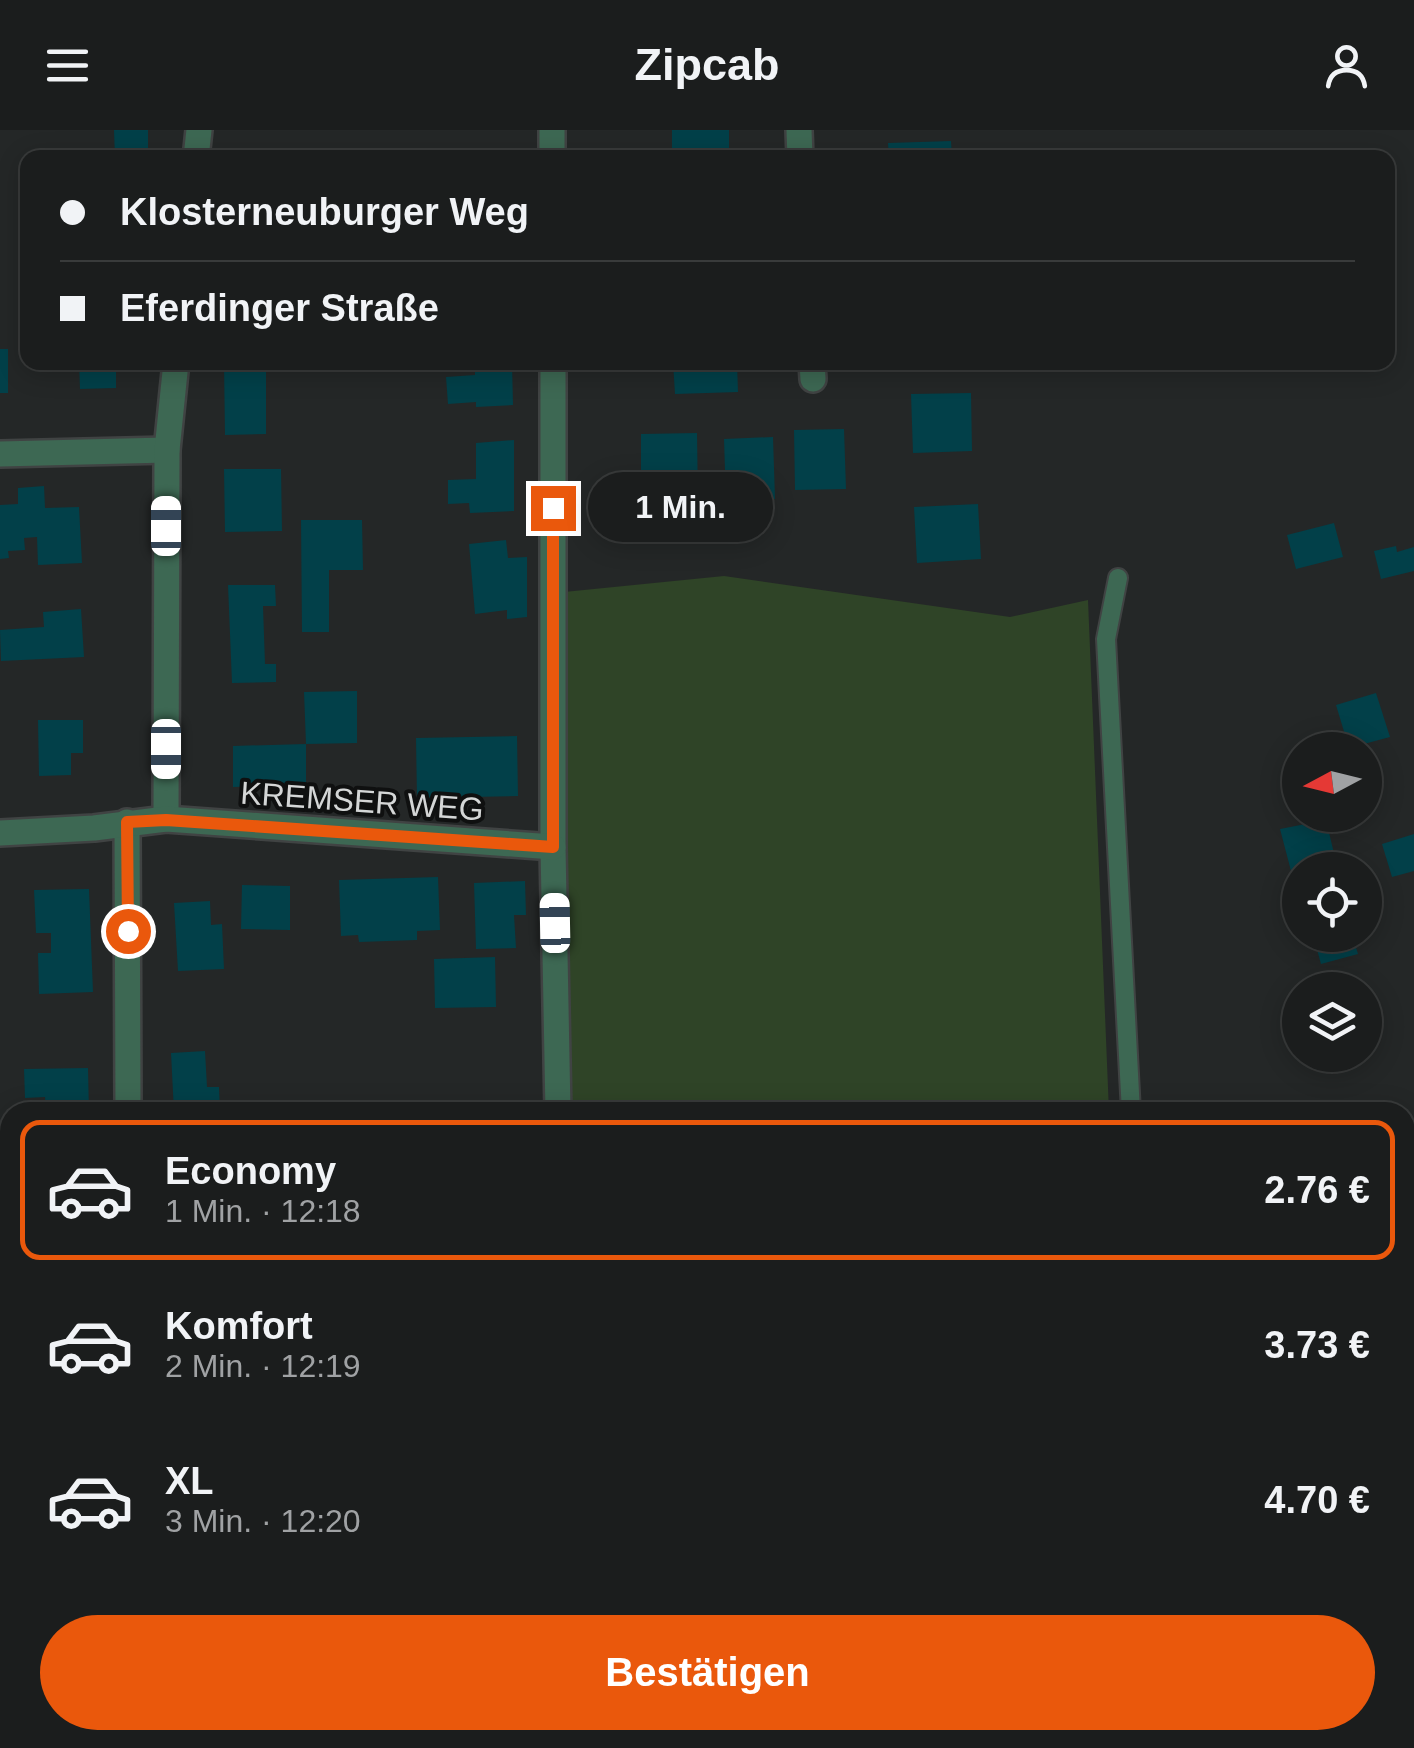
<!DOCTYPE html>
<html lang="de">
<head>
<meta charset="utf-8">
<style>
	:root { --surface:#1b1d1d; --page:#282a2a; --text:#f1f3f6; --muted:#a0a2a4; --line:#393b3b; --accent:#ea580c }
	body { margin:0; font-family:Arial,sans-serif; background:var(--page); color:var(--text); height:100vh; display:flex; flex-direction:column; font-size:38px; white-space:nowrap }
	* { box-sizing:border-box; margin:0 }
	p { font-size:32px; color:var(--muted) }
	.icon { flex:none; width:55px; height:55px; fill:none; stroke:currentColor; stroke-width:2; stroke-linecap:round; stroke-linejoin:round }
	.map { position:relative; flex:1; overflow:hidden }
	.details { position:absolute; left:0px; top:972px; width:1415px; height:648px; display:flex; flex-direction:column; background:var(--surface); border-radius:30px 30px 0 0; box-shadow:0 5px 25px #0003,0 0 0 2px var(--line) }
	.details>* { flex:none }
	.guide { position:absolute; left:20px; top:20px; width:1375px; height:220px; border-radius:20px; box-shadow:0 5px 25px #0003,0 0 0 2px var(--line); display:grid; align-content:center; height:220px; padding:0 40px; background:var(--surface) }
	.needle { width:65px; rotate:263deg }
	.fabs { position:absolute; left:1282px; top:602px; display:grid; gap:20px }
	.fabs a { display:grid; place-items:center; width:100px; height:100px; border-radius:50%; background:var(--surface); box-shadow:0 5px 25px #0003,0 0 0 2px var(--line); font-size:50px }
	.end { position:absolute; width:45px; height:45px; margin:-22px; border:12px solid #ea580c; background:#fff; box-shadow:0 0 0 5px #fff }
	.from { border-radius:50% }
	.bubble { position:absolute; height:70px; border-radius:35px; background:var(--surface); box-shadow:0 5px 25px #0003,0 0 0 2px var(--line); font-size:32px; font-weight:800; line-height:70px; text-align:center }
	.car { position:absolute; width:30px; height:60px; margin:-30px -15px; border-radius:12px; box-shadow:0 0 8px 2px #0007; background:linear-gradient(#fff 24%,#345 0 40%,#fff 0 76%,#345 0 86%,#fff 0) }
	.guide b { display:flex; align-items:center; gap:35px; height:95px; font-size:38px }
	.guide b+b { border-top:2px solid var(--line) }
	.guide i { width:25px; height:25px; background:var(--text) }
	ul { padding:18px 0 0; list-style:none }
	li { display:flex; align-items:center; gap:30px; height:140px; margin:0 20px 15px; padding:0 20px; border:5px solid transparent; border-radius:20px }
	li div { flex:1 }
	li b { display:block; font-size:38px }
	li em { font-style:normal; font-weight:800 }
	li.active { border-color:var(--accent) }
	li>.icon { width:90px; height:90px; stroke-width:1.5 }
	.primary-button { display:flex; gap:20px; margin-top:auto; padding:20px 40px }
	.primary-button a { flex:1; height:115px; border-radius:60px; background:var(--accent); color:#fff; font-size:40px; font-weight:800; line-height:115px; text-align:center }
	header { display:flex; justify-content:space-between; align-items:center; height:130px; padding:0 40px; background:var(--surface); font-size:45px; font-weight:800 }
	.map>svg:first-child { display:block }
	.green { fill:#2f4427 }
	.building { fill:#024049 }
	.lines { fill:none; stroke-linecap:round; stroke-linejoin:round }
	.lane-casing { stroke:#404343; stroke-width:22 }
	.street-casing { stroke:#404343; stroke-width:30 }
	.lane { stroke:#3d6853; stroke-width:18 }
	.street { stroke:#3d6853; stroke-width:25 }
	.route { stroke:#ea580c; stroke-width:12 }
	.labels { text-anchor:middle; stroke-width:8; stroke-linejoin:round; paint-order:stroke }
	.street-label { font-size:32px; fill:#d4d6d6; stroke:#0f1010 }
</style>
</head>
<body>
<header><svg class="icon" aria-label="menu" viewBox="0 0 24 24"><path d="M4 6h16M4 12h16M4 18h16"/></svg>Zipcab<svg class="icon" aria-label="person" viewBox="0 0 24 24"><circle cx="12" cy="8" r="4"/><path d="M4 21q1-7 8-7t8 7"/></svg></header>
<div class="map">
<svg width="1414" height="1618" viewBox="0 0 1414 1618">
	<rect width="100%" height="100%" fill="#242727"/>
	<g class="green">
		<polygon points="724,446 1010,487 1088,470 1109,982 570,982 564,462"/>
		<polygon points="0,1519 10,1519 10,1610 88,1610 58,1618 0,1618"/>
	</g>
	<g class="building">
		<polygon points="114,0 148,0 148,28 115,28"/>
		<rect x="672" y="0" width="57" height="27"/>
		<polygon points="951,11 952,28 889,28 888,13"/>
		<rect x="0" y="219" width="8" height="44"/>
		<polygon points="79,232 116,232 116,258 80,259"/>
		<polygon points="475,232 512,232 513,275 476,277 476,272 448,274 446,247 475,245"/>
		<polygon points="673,232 737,232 738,262 675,264"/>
		<polygon points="224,233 266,233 266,304 225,305"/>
		<polygon points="971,263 972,321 913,323 911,264"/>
		<polygon points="844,299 846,359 795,360 794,300"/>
		<polygon points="697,303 698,371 641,371 641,304"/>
		<polygon points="773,307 775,369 726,371 724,309"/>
		<polygon points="514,310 514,381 470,383 469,373 448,374 448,350 476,349 476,313"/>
		<polygon points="224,339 281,339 282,401 225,402"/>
		<polygon points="44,356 45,378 79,377 82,433 38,435 37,407 24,408 25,420 8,421 9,428 0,429 0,375 18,374 18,358"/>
		<polygon points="978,374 981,429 917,433 914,377"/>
		<polygon points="301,390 362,390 363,440 329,440 329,502 302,502"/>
		<polygon points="1334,393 1343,427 1296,439 1287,405"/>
		<polygon points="506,410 508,428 527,427 527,487 507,489 507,480 475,484 469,414"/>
		<polygon points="1396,416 1397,422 1414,417 1414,441 1381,449 1374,421"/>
		<polygon points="228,455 275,455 276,476 263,476 265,534 276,534 276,552 232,553"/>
		<polygon points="81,479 84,527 1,531 0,500 44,497 43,482"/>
		<polygon points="357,561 357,613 306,614 306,655 233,657 233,616 306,614 304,562"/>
		<polygon points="1376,563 1390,607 1349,618 1336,575"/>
		<polygon points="38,590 83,590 83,623 71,623 71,645 39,646"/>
		<polygon points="517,606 518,666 417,668 416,608"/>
		<polygon points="1326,690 1338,740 1300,740 1300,759 1296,760 1280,699"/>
		<polygon points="1414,704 1414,741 1392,747 1382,714"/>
		<polygon points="438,747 440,800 417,801 417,810 359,812 358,805 341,806 339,750"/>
		<polygon points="525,751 526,785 514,785 516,818 476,819 474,753"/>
		<polygon points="242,755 290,756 290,800 241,799"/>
		<polygon points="89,759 93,862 39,864 38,823 51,823 51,803 36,803 34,760"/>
		<polygon points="210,771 211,795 222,794 224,839 178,841 174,773"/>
		<polygon points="1313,805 1352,805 1358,824 1321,834"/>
		<polygon points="495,827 496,877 435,878 434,829"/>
		<polygon points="205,921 207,957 219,957 220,982 174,982 171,923"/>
		<polygon points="88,938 89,982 46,982 45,967 25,968 24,939"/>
		<polygon points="520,978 521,982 484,982 484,979"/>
		<polygon points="0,1137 10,1137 10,1218 4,1218"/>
		<polygon points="480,1610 495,1610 497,1618 455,1618"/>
		<polygon points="528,1610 571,1610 573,1618 531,1618"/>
	</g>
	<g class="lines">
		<defs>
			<g id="lane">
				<polyline points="1118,448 1106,509 1131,982"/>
				<polyline points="0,1509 10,1509"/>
			</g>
			<g id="street">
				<polyline points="552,0 552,28"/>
				<polyline points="799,0 800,28"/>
				<polyline points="196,28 199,0"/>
				<polyline points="553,232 553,717 558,982"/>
				<polyline points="812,232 813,249"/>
				<polyline points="0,324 167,320"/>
				<polyline points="166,689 167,320 176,232"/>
				<polyline points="127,692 128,982"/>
				<polyline points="0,703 94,698 166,689 553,717"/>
				<polyline points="0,1104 10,1104"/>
				<polyline points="1405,1267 1414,1264"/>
				<polyline points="149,1610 150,1618"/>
				<polyline points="647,1610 649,1618"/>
				<polyline points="176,1618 205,1610"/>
			</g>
		</defs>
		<use href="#lane" class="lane-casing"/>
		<use href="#street" class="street-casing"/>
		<use href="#lane" class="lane"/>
		<use href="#street" class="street"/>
	</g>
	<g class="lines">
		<polyline class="route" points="128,801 127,692 166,690 553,717 553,378"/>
	</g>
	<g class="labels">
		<g class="street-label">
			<text transform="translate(362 671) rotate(4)" y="11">KREMSER WEG</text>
		</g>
	</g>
</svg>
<div class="fabs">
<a><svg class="needle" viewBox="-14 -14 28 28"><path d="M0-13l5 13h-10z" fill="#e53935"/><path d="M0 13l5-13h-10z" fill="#a0a2a4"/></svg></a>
<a><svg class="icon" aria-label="locate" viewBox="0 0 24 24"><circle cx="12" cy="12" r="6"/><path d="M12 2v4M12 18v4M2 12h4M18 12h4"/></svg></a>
<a><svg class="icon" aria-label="layers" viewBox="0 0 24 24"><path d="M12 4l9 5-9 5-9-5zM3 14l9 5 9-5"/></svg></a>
</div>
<i class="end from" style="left:128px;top:801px"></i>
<i class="end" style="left:553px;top:378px"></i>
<div class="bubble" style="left:588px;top:342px;width:185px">1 Min.</div>
<i class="car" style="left:166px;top:396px;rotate:0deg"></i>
<i class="car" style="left:166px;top:619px;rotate:180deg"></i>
<i class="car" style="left:555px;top:793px;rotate:359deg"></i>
<div class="guide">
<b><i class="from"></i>Klosterneuburger Weg</b>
<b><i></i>Eferdinger Straße</b>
</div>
<section class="details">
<ul>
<li class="active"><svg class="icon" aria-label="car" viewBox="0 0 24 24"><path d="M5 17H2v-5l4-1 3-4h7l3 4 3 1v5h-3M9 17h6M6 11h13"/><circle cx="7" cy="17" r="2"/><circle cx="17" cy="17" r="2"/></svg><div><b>Economy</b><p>1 Min. · 12:18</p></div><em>2.76 €</em></li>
<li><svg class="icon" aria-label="car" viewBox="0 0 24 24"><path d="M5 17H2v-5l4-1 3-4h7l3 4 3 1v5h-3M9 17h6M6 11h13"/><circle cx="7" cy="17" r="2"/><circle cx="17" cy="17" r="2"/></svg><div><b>Komfort</b><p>2 Min. · 12:19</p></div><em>3.73 €</em></li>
<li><svg class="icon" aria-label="car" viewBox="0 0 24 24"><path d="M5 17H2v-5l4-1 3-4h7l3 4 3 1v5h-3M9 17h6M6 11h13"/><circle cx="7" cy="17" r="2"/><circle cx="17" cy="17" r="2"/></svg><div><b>XL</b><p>3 Min. · 12:20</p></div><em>4.70 €</em></li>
</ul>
<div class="primary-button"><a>Bestätigen</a></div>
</section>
</div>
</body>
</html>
